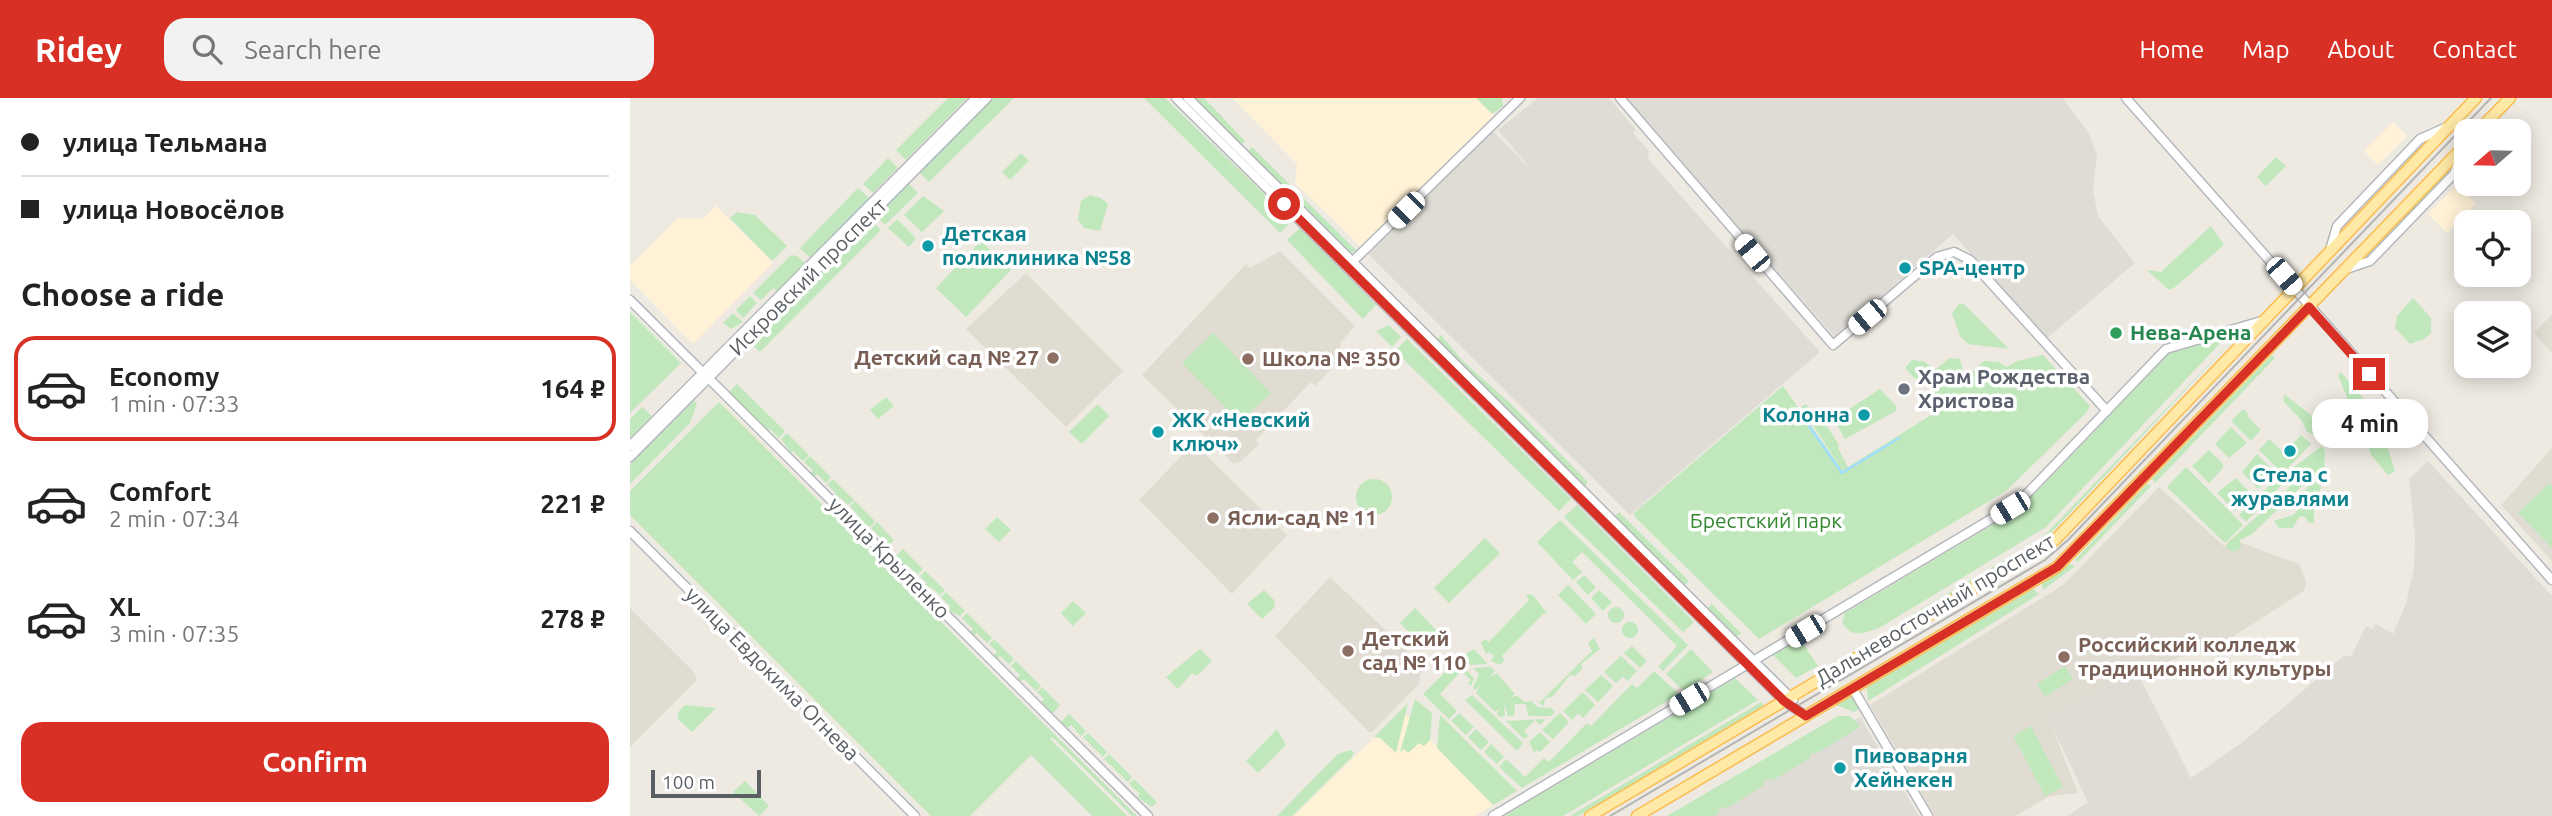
<!DOCTYPE html>
<html lang="en">
<head>
<meta charset="utf-8">
<style>
	:root { --surface:#fff; --page:#f2f2f2; --text:#222; --muted:#767676; --line:#e0e0e0; --accent:#d93025 }
	body { margin:0; font-family:Ubuntu,sans-serif; background:var(--page); color:var(--text); height:100vh; display:flex; flex-direction:column; font-size:26px; white-space:nowrap }
	* { box-sizing:border-box; margin:0 }
	p { font-size:23px; color:var(--muted) }
	.icon { flex:none; width:38px; height:38px; fill:none; stroke:currentColor; stroke-width:2; stroke-linecap:round; stroke-linejoin:round }
	.map { position:relative; flex:1; overflow:hidden }
	.drawer { display:flex; flex-direction:column; background:var(--surface); width:630px }
	.drawer>* { flex:none }
	.banner { display:grid; align-content:center; height:154px; padding:0 21px; background:var(--surface) }
	.needle { width:46px; rotate:250deg }
	.tools { position:absolute; left:1824px; top:21px; display:grid; gap:14px }
	.tools a { display:grid; place-items:center; width:77px; height:77px; border-radius:14px; background:var(--surface); box-shadow:0 4px 18px #0003; font-size:35px }
	.scale { position:absolute; left:21px; bottom:18px; width:110px; box-sizing:border-box; padding-left:7px; border:4px solid #5a5f64; border-top:0; font-size:19px; line-height:24px; white-space:nowrap; color:#5a5f64; -webkit-text-stroke:5px #fff; paint-order:stroke }
	.end { position:absolute; width:32px; height:32px; margin:-16px; border:9px solid #d93025; background:#fff; box-shadow:0 0 0 4px #fff }
	.from { border-radius:50% }
	.bubble { position:absolute; height:49px; border-radius:21px; background:var(--surface); box-shadow:0 4px 18px #0003; font-size:23px; font-weight:600; line-height:49px; text-align:center }
	.car { position:absolute; width:21px; height:42px; margin:-21px -10px; border-radius:9px; box-shadow:0 0 5px 2px #0007; background:linear-gradient(#fff 24%,#345 0 40%,#fff 0 76%,#345 0 86%,#fff 0) }
	.banner b { display:flex; align-items:center; gap:24px; height:66px; font-size:26px }
	.banner b+b { border-top:2px solid var(--line) }
	.banner i { width:18px; height:18px; background:var(--text) }
	ul { padding:0; list-style:none }
	li { display:flex; align-items:center; gap:21px; height:105px; margin:0 14px 10px; padding:0 7px; border:4px solid transparent; border-radius:21px }
	li div { flex:1 }
	li b { display:block; font-size:26px }
	li em { font-style:normal; font-weight:600 }
	li.selected { border-color:var(--accent) }
	li>.icon { width:63px; height:63px; stroke-width:1.5 }
	h2 { padding:0 21px; font-size:32px; line-height:84px }
	.action { display:flex; gap:14px; margin-top:auto; padding:14px 21px }
	.action a { flex:1; height:80px; border-radius:21px; background:var(--accent); color:#fff; font-size:28px; font-weight:600; line-height:80px; text-align:center }
	header { display:flex; align-items:center; gap:42px; box-sizing:border-box; height:98px; padding:0 35px; background:var(--accent); color:#fff }
	header strong { font-size:33px }
	nav { display:flex; gap:38px; margin-inline-start:auto; font-size:24px }
	.search { width:490px; height:63px; background:var(--page); display:flex; align-items:center; gap:18px; box-sizing:border-box; padding:0 24px; border-radius:21px; color:var(--muted); font-size:26px }
	main { display:flex; flex:1; min-height:0 }
	.map>svg:first-child { display:block }
	.commercial { fill:#fff2d6 }
	.industrial { fill:#dfdcd6 }
	.education { fill:#e0dcd2 }
	.green { fill:#c0e8bc }
	.lines { fill:none; stroke-linecap:round; stroke-linejoin:round }
	.stream { stroke:#a1deff; stroke-width:2.5 }
	.minor-casing { stroke:#b5b9bd; stroke-width:11 }
	.major-casing { stroke:#fbbc4e; stroke-width:13 }
	.minor { stroke:#fff; stroke-width:8 }
	.major { stroke:#ffe9a6; stroke-width:10 }
	.tram { stroke:#b3b4b5; stroke-width:2 }
	.route { stroke:#d93025; stroke-width:9 }
	.culture-dot { fill:#0f9aa8; stroke:#fff; stroke-width:2.5 }
	.leisure-dot { fill:#2e9e5b; stroke:#fff; stroke-width:2.5 }
	.education-dot { fill:#8d6e63; stroke:#fff; stroke-width:2.5 }
	.worship-dot { fill:#6b7280; stroke:#fff; stroke-width:2.5 }
	.labels { text-anchor:middle; stroke-width:7; stroke-linejoin:round; paint-order:stroke }
	.culture-label { font-size:21px; font-weight:bold; fill:#0d838f; stroke:#fff; text-anchor:start }
	.street-label { font-size:21px; fill:#5a5f64; stroke:#fff }
	.leisure-label { font-size:21px; font-weight:bold; fill:#27864d; stroke:#fff; text-anchor:start }
	.education-label { font-size:21px; font-weight:bold; fill:#785e54; stroke:#fff; text-anchor:start }
	.worship-label { font-size:21px; font-weight:bold; fill:#5b616d; stroke:#fff; text-anchor:start }
	.park-label { font-size:21px; fill:#32862e; stroke:#fff }
</style>
</head>
<body>
<header>
<strong>Ridey</strong>
<div class="search"><svg class="icon" aria-label="search" viewBox="0 0 24 24"><circle cx="10" cy="10" r="6"/><path d="M15 15l6 6"/></svg>Search here</div>
<nav><a>Home</a><a>Map</a><a>About</a><a>Contact</a></nav>
</header>
<main>
<section class="drawer">
<div class="banner">
<b><i class="from"></i>улица Тельмана</b>
<b><i></i>улица Новосёлов</b>
</div>
<h2>Choose a ride</h2>
<ul>
<li class="selected"><svg class="icon" aria-label="car" viewBox="0 0 24 24"><path d="M5 17H2v-5l4-1 3-4h7l3 4 3 1v5h-3M9 17h6M6 11h13"/><circle cx="7" cy="17" r="2"/><circle cx="17" cy="17" r="2"/></svg><div><b>Economy</b><p>1 min · 07:33</p></div><em>164 ₽</em></li>
<li><svg class="icon" aria-label="car" viewBox="0 0 24 24"><path d="M5 17H2v-5l4-1 3-4h7l3 4 3 1v5h-3M9 17h6M6 11h13"/><circle cx="7" cy="17" r="2"/><circle cx="17" cy="17" r="2"/></svg><div><b>Comfort</b><p>2 min · 07:34</p></div><em>221 ₽</em></li>
<li><svg class="icon" aria-label="car" viewBox="0 0 24 24"><path d="M5 17H2v-5l4-1 3-4h7l3 4 3 1v5h-3M9 17h6M6 11h13"/><circle cx="7" cy="17" r="2"/><circle cx="17" cy="17" r="2"/></svg><div><b>XL</b><p>3 min · 07:35</p></div><em>278 ₽</em></li>
</ul>
<div class="action"><a>Confirm</a></div>
</section>
<div class="map">
<svg width="1922" height="718" viewBox="0 0 1922 718">
	<rect width="100%" height="100%" fill="#eeeae2"/>
	<g class="commercial">
		<polygon points="602,0 855,0 866,20 731,149 665,85 667,66"/>
		<polygon points="1763,24 1777,38 1748,67 1734,53"/>
		<polygon points="1827,87 1846,105 1817,135 1798,116"/>
		<polygon points="86,108 143,165 63,246 0,182 0,168 48,120 72,121"/>
		<polygon points="772,612 863,707 845,718 664,718"/>
	</g>
	<g class="industrial">
		<polygon points="908,0 979,0 1006,32 1003,35 1019,53 1018,61 1190,254 1000,417 738,156 863,33 904,75 868,32"/>
		<polygon points="995,0 1433,0 1459,36 1467,57 1463,92 1468,118 1505,165 1417,240 1323,136 1205,239"/>
		<polygon points="1798,363 1922,498 1922,718 1437,718 1458,704 1417,618 1507,574 1561,680 1613,644 1715,557 1721,559 1736,528 1742,531 1746,526 1763,536 1776,506 1784,469 1785,438 1779,381"/>
		<polygon points="1230,619 1289,718 1065,718"/>
	</g>
	<g class="education">
		<polygon points="650,153 725,228 710,245 712,258 708,264 685,288 681,284 626,342 629,346 610,364 604,366 512,277 616,166 620,170"/>
		<polygon points="396,175 493,273 436,329 336,231"/>
		<polygon points="1922,216 1922,255 1904,235"/>
		<polygon points="564,345 657,437 602,496 509,402"/>
		<polygon points="1922,350 1922,463 1871,407"/>
		<polygon points="1529,389 1594,448 1601,441 1669,466 1676,483 1674,493 1593,545 1507,574 1418,618 1448,695 1420,698 1385,718 1305,718 1240,607 1433,487"/>
		<polygon points="700,479 792,567 789,586 742,634 739,634 645,538"/>
		<polygon points="0,510 63,573 67,582 0,649"/>
	</g>
	<g class="green">
		<polygon points="318,0 337,0 276,62 266,52"/>
		<polygon points="363,0 384,0 299,84 289,74"/>
		<polygon points="514,0 535,0 662,123 650,135"/>
		<polygon points="565,0 574,0 615,43 611,47"/>
		<polygon points="846,0 872,0 873,8 862,16"/>
		<polygon points="1791,45 1793,47 1709,131 1709,130"/>
		<polygon points="622,49 727,153 720,155 617,54"/>
		<polygon points="391,55 399,63 380,82 372,74"/>
		<polygon points="1646,59 1656,68 1636,88 1627,79"/>
		<polygon points="258,60 268,70 243,95 233,86"/>
		<polygon points="1820,72 1820,74 1737,158 1736,157"/>
		<polygon points="278,85 288,95 255,127 245,117"/>
		<polygon points="228,90 239,100 180,160 170,150"/>
		<polygon points="460,97 471,100 478,106 470,133 454,130 448,122 451,103"/>
		<polygon points="293,98 314,113 292,134 274,117"/>
		<polygon points="107,114 125,117 157,148 142,163 100,120"/>
		<polygon points="267,121 286,140 279,149 258,130"/>
		<polygon points="241,122 251,132 130,254 119,244"/>
		<polygon points="1581,128 1594,147 1545,189 1539,192 1517,172 1531,174"/>
		<polygon points="670,130 746,207 733,221 657,142"/>
		<polygon points="351,143 381,172 336,219 306,190"/>
		<polygon points="161,157 167,158 175,165 147,193 143,190 131,202 123,195"/>
		<polygon points="120,198 127,205 113,220 106,212"/>
		<polygon points="1783,200 1801,220 1801,235 1794,241 1780,246 1765,230 1767,218"/>
		<polygon points="1329,206 1334,206 1379,251 1338,246 1330,238 1322,216"/>
		<polygon points="0,214 51,265 0,315"/>
		<polygon points="103,215 113,224 101,231 93,225"/>
		<polygon points="759,227 771,239 762,249 746,233"/>
		<polygon points="1610,234 1421,435 1286,518 1281,517 1412,440"/>
		<polygon points="583,235 641,295 610,324 552,265"/>
		<polygon points="811,237 834,264 881,306 958,384 955,388 807,242"/>
		<path d="M 1598,237 L 1416,429 L 1249,530 C 1233,535 1222,541 1212,524 L 1215,515 L 1391,410 L 1538,256 Z"/>
		<polygon points="777,241 941,401 929,413 765,253"/>
		<polygon points="1413,257 1460,308 1456,315 1376,393 1129,541 1005,419 1004,415 1153,288 1213,373 1171,309 1176,306 1188,323 1193,322 1209,347 1208,350 1218,369 1317,307 1302,297 1304,287 1284,280 1275,270 1282,262 1293,263 1306,271 1320,260 1330,261 1333,274 1344,273 1354,263 1369,264 1377,269 1387,263"/>
		<polygon points="1642,257 1645,260 1525,385 1522,381"/>
		<polygon points="1711,274 1747,317 1765,373 1758,377 1741,357 1735,336 1722,326 1716,296 1708,278"/>
		<polygon points="107,286 155,333 149,340 140,331 138,333 99,294"/>
		<polygon points="1250,291 1266,308 1266,313 1215,341 1204,321"/>
		<polygon points="1654,296 1681,317 1686,338 1677,334 1672,323 1654,304"/>
		<polygon points="256,299 264,308 248,321 240,312"/>
		<polygon points="63,302 67,306 60,325 0,386 0,366"/>
		<polygon points="89,304 507,718 502,718 422,639 420,641 497,718 462,718 401,657 340,718 301,718 0,417 0,393"/>
		<polygon points="468,306 479,318 452,346 439,334"/>
		<polygon points="12,309 22,318 0,340 0,321"/>
		<polygon points="1613,311 1619,316 1617,318 1631,332 1621,343 1601,323"/>
		<polygon points="1601,329 1617,345 1599,360 1585,346"/>
		<polygon points="157,335 179,357 173,363 163,353 161,355 151,341"/>
		<polygon points="1671,337 1681,346 1658,370 1663,375 1616,424 1609,417 1652,375 1629,352 1639,341 1654,355"/>
		<polygon points="1692,348 1695,353 1694,374 1680,380 1622,436 1610,442 1611,450 1604,454 1596,450 1598,444 1657,392 1664,381 1664,369"/>
		<polygon points="1579,352 1593,366 1593,370 1579,385 1562,368"/>
		<polygon points="1627,356 1645,374 1628,391 1612,374"/>
		<polygon points="180,358 201,379 196,385 187,376 184,379 180,375 183,372 174,364"/>
		<polygon points="1556,369 1613,427 1595,445 1537,389"/>
		<polygon points="1606,380 1622,397 1605,413 1587,395"/>
		<polygon points="203,381 224,402 218,407 210,399 207,402 203,398 206,395 197,386"/>
		<circle cx="744" cy="399" r="18"/>
		<polygon points="1688,384 1691,390 1684,402 1684,425 1679,425 1674,418 1669,419 1663,430 1649,430 1644,423 1663,417 1679,401 1675,392 1681,385"/>
		<polygon points="1919,385 1922,388 1922,450 1888,415"/>
		<polygon points="1517,386 1521,388 1448,464 1445,462"/>
		<polygon points="225,403 245,423 240,429 227,421 229,418 220,408"/>
		<polygon points="947,407 1064,524 1053,534 934,419"/>
		<polygon points="989,414 1059,483 1055,487 985,418"/>
		<polygon points="367,419 381,432 369,444 355,431"/>
		<polygon points="930,422 1058,547 1033,573 1028,569 1047,548 952,454 942,464 952,474 943,482 907,444"/>
		<polygon points="247,424 264,442 257,449 250,445 253,442 241,430"/>
		<polygon points="855,440 870,455 819,505 804,490"/>
		<polygon points="273,451 293,471 288,476 265,459"/>
		<polygon points="1440,466 1445,468 1413,492 1412,485"/>
		<polygon points="295,473 315,492 310,497 301,489 298,492 294,488 297,485 290,478"/>
		<polygon points="954,477 966,489 958,497 946,484"/>
		<polygon points="938,487 966,516 956,526 928,497"/>
		<polygon points="1403,491 1409,496 1238,603 1237,589"/>
		<polygon points="634,492 645,503 644,510 632,521 617,506"/>
		<polygon points="969,492 982,504 973,513 961,500"/>
		<polygon points="316,494 335,513 330,518 318,512 320,508 311,499"/>
		<polygon points="899,496 903,497 918,517 914,515 872,558 875,562 870,567 861,563 864,558 859,554 856,556 851,545 855,541 859,544 899,502 896,498"/>
		<polygon points="443,503 456,515 443,528 431,515"/>
		<polygon points="1082,506 1111,535 1107,539 1078,510"/>
		<circle cx="986" cy="517" r="8"/>
		<polygon points="785,510 809,535 794,550 770,525"/>
		<polygon points="337,515 362,540 357,545 347,535 344,538 340,534 343,531 332,520"/>
		<circle cx="1000" cy="532" r="8"/>
		<polygon points="964,540 970,551 951,566 952,571 945,578 940,577 922,599 915,600 914,608 904,602 910,604 962,553 958,545"/>
		<polygon points="364,541 384,561 379,566 370,558 367,561 364,557 367,554 359,546"/>
		<polygon points="1170,541 1188,568 1166,580 1143,557"/>
		<polygon points="1002,548 1017,563 1010,570 994,555"/>
		<polygon points="570,551 582,563 567,578 562,575 548,591 536,579"/>
		<polygon points="844,551 858,566 840,567 832,558"/>
		<polygon points="1061,551 1083,574 1054,593 1036,576"/>
		<polygon points="991,558 1007,573 998,583 993,579 986,585 974,574"/>
		<polygon points="386,563 411,588 406,593 394,581 390,584 387,580 390,577 381,568"/>
		<polygon points="1435,568 1443,581 1415,599 1407,586"/>
		<polygon points="861,569 865,573 860,579 867,575 885,596 881,599 887,598 895,604 902,603 907,609 921,610 925,614 921,618 898,618 896,606 885,606 884,618 878,618 874,606 875,618 870,619 867,616 870,610 865,614 846,595 850,588 845,592 843,590 849,576 843,570"/>
		<polygon points="818,571 835,571 844,580 841,588 838,585 841,582 831,573 810,596 827,613 819,621 793,596"/>
		<polygon points="1024,573 1049,596 892,690 869,669 876,661 895,679 914,660 919,664 957,625 961,628 1002,586 1007,590"/>
		<polygon points="971,577 983,588 968,604 955,592"/>
		<polygon points="1105,580 1128,602 933,718 874,718"/>
		<polygon points="412,589 430,607 422,616 411,604 414,601 407,594"/>
		<polygon points="953,594 965,607 953,620 948,615 942,622 933,613"/>
		<polygon points="842,597 893,645 887,653 835,602"/>
		<polygon points="1221,598 1230,610 1224,614 1206,607"/>
		<polygon points="785,601 802,615 800,642 794,648 789,645 778,655 774,651 770,654"/>
		<polygon points="1131,604 1134,607 948,718 940,718"/>
		<polygon points="778,605 766,655 750,640 744,639"/>
		<polygon points="55,607 86,610 62,634 48,621 48,614"/>
		<polygon points="829,615 844,629 836,637 821,623"/>
		<polygon points="930,615 939,624 923,641 912,632"/>
		<polygon points="439,616 456,633 451,638 441,627 438,630 431,624"/>
		<polygon points="810,617 887,693 863,707 807,650"/>
		<polygon points="1208,618 1219,618 1230,627 1228,630 1189,654 1180,656 1180,660 1145,681 1134,682 1134,687 1099,709 1089,710 1089,715 1084,718 1037,718"/>
		<polygon points="916,621 910,627 905,622 894,633 898,638 894,641 876,623"/>
		<polygon points="1401,628 1433,689 1415,698 1383,638"/>
		<polygon points="647,631 656,647 628,675 616,663"/>
		<polygon points="846,631 859,644 851,652 838,639"/>
		<polygon points="910,634 920,644 910,654 907,652 904,654 899,644"/>
		<polygon points="458,635 477,654 473,659 453,639"/>
		<polygon points="861,646 874,659 867,666 854,654"/>
		<polygon points="720,652 724,654 722,659 662,718 647,718 708,656"/>
		<polygon points="479,656 502,679 498,684 474,661"/>
		<polygon points="504,681 527,704 522,709 507,699 510,696 499,686"/>
		<polygon points="115,683 139,708 129,718 103,694"/>
	</g>
	<g class="lines">
		<polyline class="stream" points="1170,315 1212,375 1269,340"/>
		<defs>
			<g id="minor">
				<polyline points="546,0 1154,603 1176,618"/>
				<polyline points="558,0 1163,602"/>
				<polyline points="990,0 1203,247 1307,159 1324,154 1340,162 1477,313"/>
				<polyline points="1496,0 1922,482"/>
				<polyline points="1700,152 1707,128 1790,41 1817,29"/>
				<polyline points="719,167 890,0"/>
				<polyline points="1716,171 1740,163 1824,76 1833,52"/>
				<polyline points="0,202 518,718"/>
				<polyline points="0,348 346,0"/>
				<polyline points="0,359 357,0"/>
				<polyline points="0,433 285,718"/>
				<polyline points="1223,591 1298,718"/>
				<polyline points="863,718 1388,405 1536,251 1635,222"/>
			</g>
			<g id="major">
				<polyline points="1848,33 1880,0"/>
				<polyline points="960,718 1425,442 1846,0"/>
				<polyline points="1007,718 1427,469 1836,46"/>
			</g>
		</defs>
		<use href="#minor" class="minor-casing"/>
		<use href="#major" class="major-casing"/>
		<use href="#minor" class="minor"/>
		<use href="#major" class="major"/>
		<polyline class="tram" points="980,718 1415,462 1439,441 1861,0"/>
	</g>
	<g class="lines">
		<polyline class="route" points="654,106 1154,603 1176,618 1427,469 1679,209 1739,276"/>
	</g>
	<g class="culture-dot">
		<circle cx="298" cy="148" r="7"/>
		<circle cx="1275" cy="170" r="7"/>
		<circle cx="1234" cy="317" r="7"/>
		<circle cx="528" cy="334" r="7"/>
		<circle cx="1660" cy="353" r="7"/>
		<circle cx="1210" cy="670" r="7"/>
	</g>
	<circle class="leisure-dot" cx="1486" cy="235" r="7"/>
	<g class="education-dot">
		<circle cx="423" cy="260" r="7"/>
		<circle cx="618" cy="261" r="7"/>
		<circle cx="583" cy="420" r="7"/>
		<circle cx="718" cy="553" r="7"/>
		<circle cx="1434" cy="559" r="7"/>
	</g>
	<circle class="worship-dot" cx="1274" cy="291" r="7"/>
	<g class="labels">
		<g class="culture-label">
			<text x="312" y="143">Детская<tspan x="312" dy="24">поликлиника №58</tspan></text>
			<text x="1289" y="177">SPA-центр</text>
			<text x="1220" y="324" text-anchor="end">Колонна</text>
			<text x="542" y="329">ЖК «Невский<tspan x="542" dy="24">ключ»</tspan></text>
			<text x="1660" y="384" text-anchor="middle">Стела с<tspan x="1660" dy="24">журавлями</tspan></text>
			<text x="1224" y="665">Пивоварня<tspan x="1224" dy="24">Хейнекен</tspan></text>
		</g>
		<g class="street-label">
			<text transform="translate(178 179) rotate(-45)" y="7">Искровский проспект</text>
			<text transform="translate(259 460) rotate(45)" y="7">улица Крыленко</text>
			<text transform="translate(1305 512) rotate(-31)" y="7">Дальневосточный проспект</text>
			<text transform="translate(142 576) rotate(45)" y="7">улица Евдокима Огнева</text>
		</g>
		<g class="leisure-label">
			<text x="1500" y="242">Нева-Арена</text>
		</g>
		<g class="education-label">
			<text x="409" y="267" text-anchor="end">Детский сад № 27</text>
			<text x="632" y="268">Школа № 350</text>
			<text x="597" y="427">Ясли-сад № 11</text>
			<text x="732" y="548">Детский<tspan x="732" dy="24">сад № 110</tspan></text>
			<text x="1448" y="554">Российский колледж<tspan x="1448" dy="24">традиционной культуры</tspan></text>
		</g>
		<g class="worship-label">
			<text x="1288" y="286">Храм Рождества<tspan x="1288" dy="24">Христова</tspan></text>
		</g>
		<g class="park-label">
			<text x="1136" y="430">Брестский парк</text>
		</g>
	</g>
</svg>
<div class="tools">
<a><svg class="needle" viewBox="-14 -14 28 28"><path d="M0-13l5 13h-10z" fill="#e53935"/><path d="M0 13l5-13h-10z" fill="#767676"/></svg></a>
<a><svg class="icon" aria-label="locate" viewBox="0 0 24 24"><circle cx="12" cy="12" r="6"/><path d="M12 2v4M12 18v4M2 12h4M18 12h4"/></svg></a>
<a><svg class="icon" aria-label="layers" viewBox="0 0 24 24"><path d="M12 4l9 5-9 5-9-5zM3 14l9 5 9-5"/></svg></a>
</div>
<div class="scale">100 m</div>
<i class="end from" style="left:654px;top:106px"></i>
<i class="end" style="left:1739px;top:276px"></i>
<div class="bubble" style="left:1682px;top:301px;width:116px">4 min</div>
<i class="car" style="left:776px;top:112px;rotate:225deg"></i>
<i class="car" style="left:1122px;top:155px;rotate:320deg"></i>
<i class="car" style="left:1654px;top:178px;rotate:139deg"></i>
<i class="car" style="left:1237px;top:219px;rotate:230deg"></i>
<i class="car" style="left:1380px;top:410px;rotate:239deg"></i>
<i class="car" style="left:1175px;top:533px;rotate:239deg"></i>
<i class="car" style="left:1059px;top:601px;rotate:239deg"></i>
</div>
</main>
</body>
</html>
